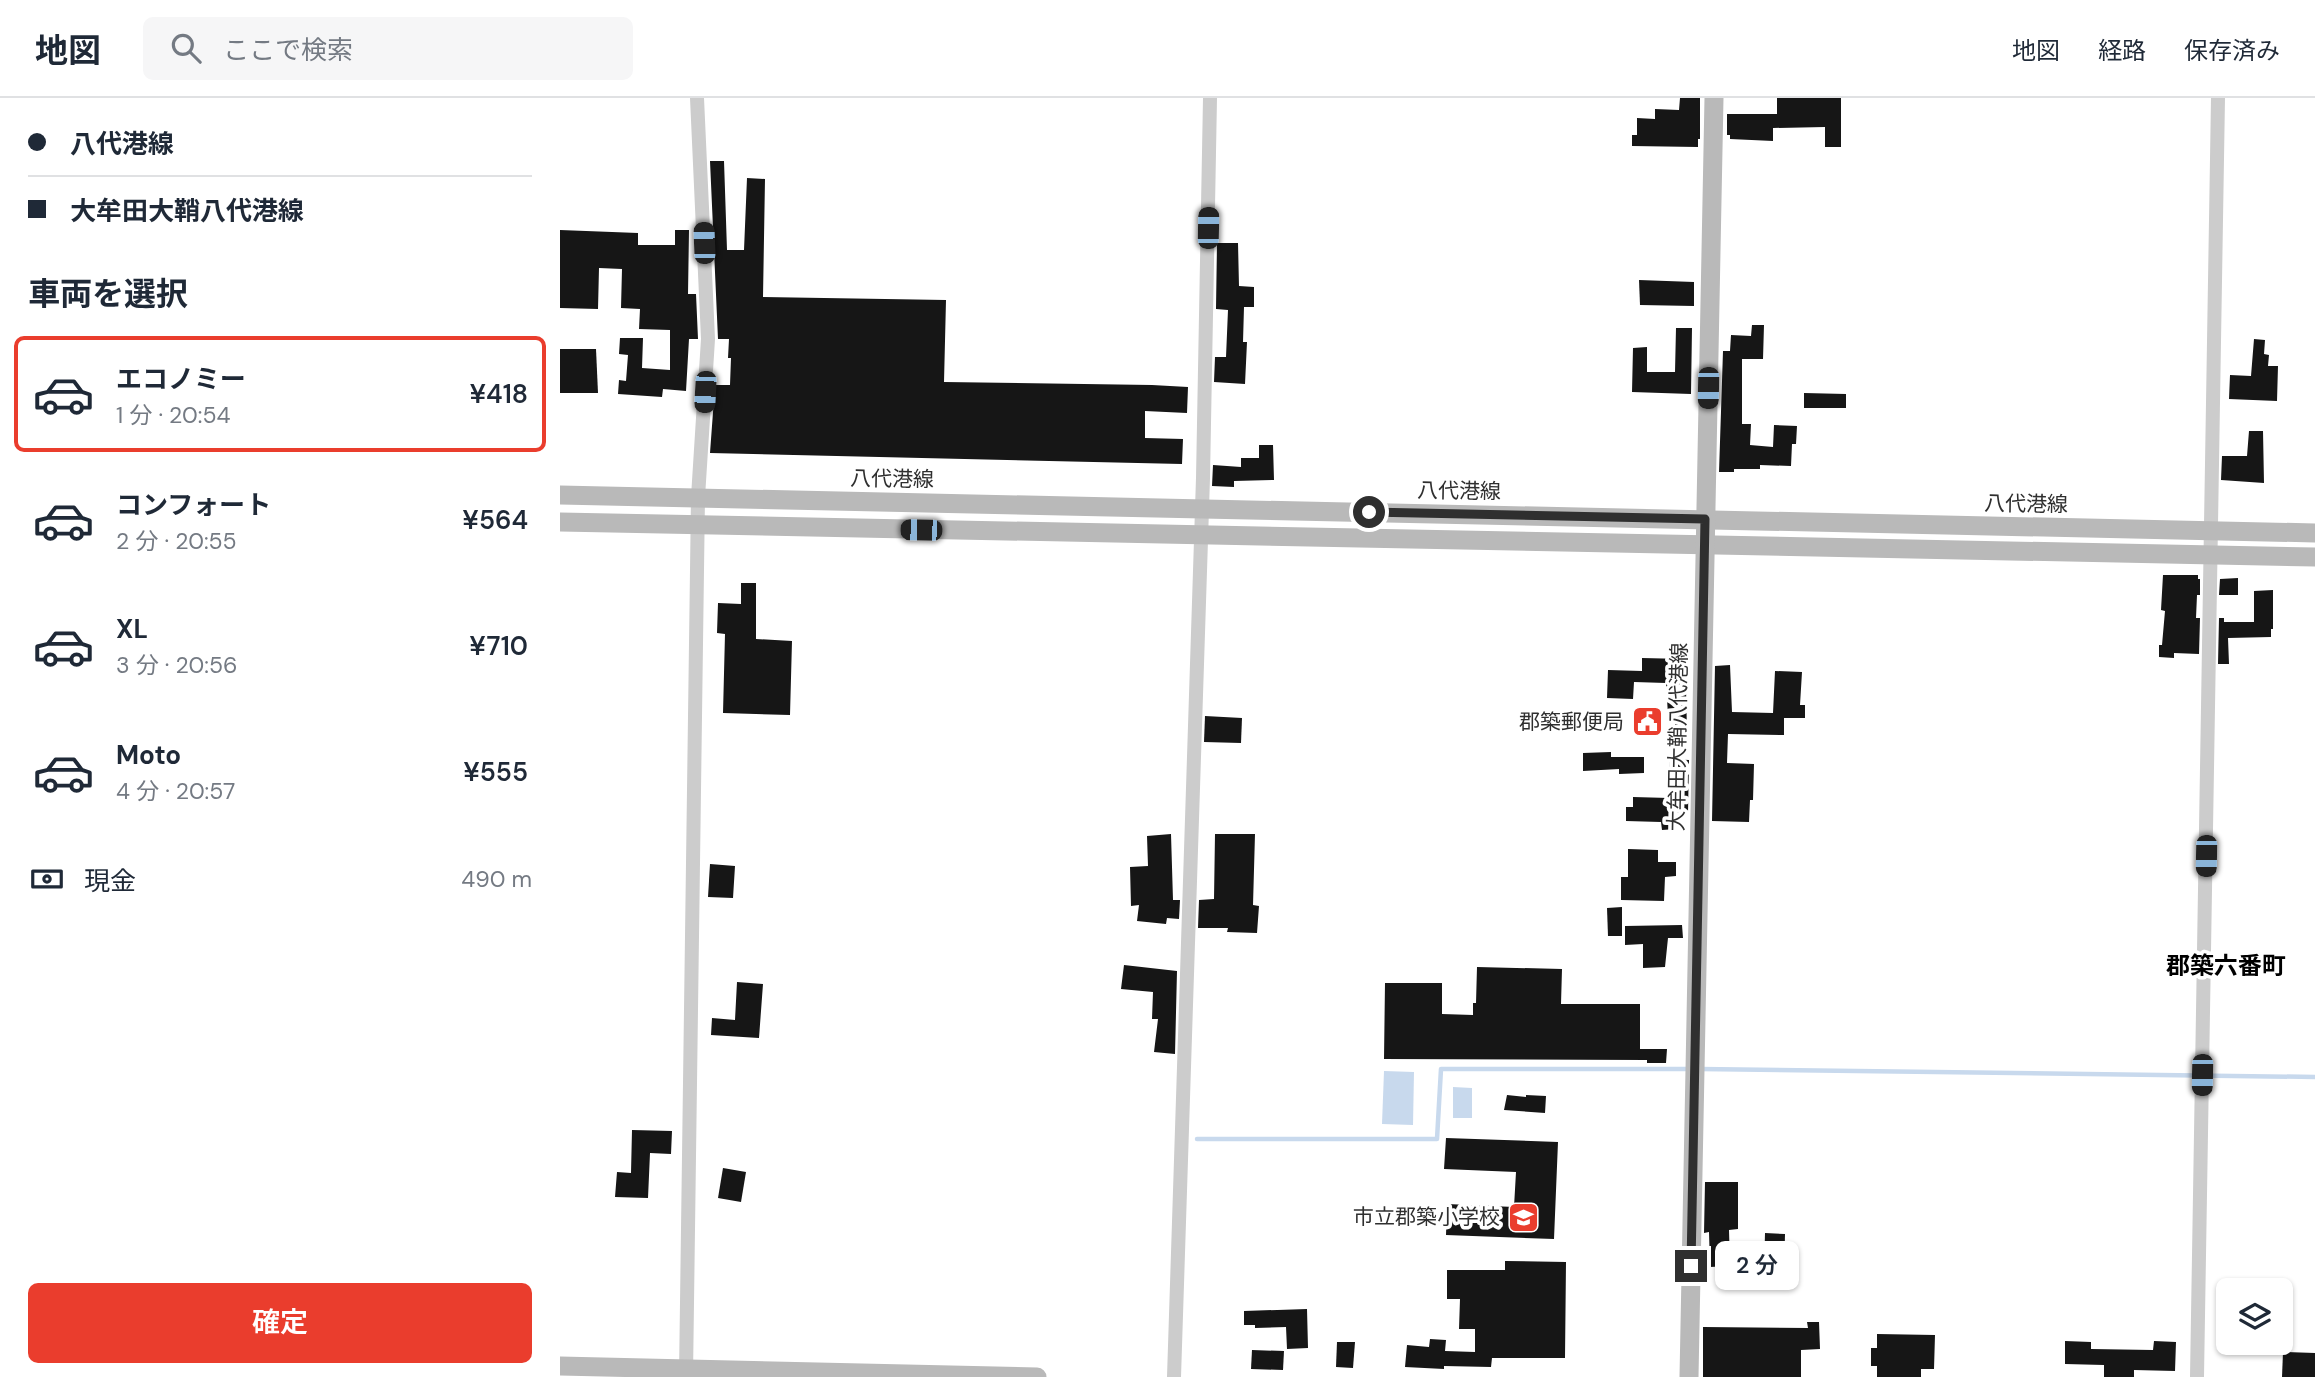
<!DOCTYPE html>
<html lang="ja">
<head>
<meta charset="utf-8">
<style>
	:root { --surface:#fff; --page:#f6f6f7; --text:#1f2937; --muted:#747a83; --line:#e0e1e3; --accent:#ea3d2d }
	body { margin:0; font-family:"DM Sans","Noto Sans JP",sans-serif; background:var(--page); color:var(--text); height:100vh; display:flex; flex-direction:column; font-size:26px; white-space:nowrap }
	* { box-sizing:border-box; margin:0 }
	p { font-size:23px; color:var(--muted) }
	.icon { flex:none; width:38px; height:38px; fill:none; stroke:currentColor; stroke-width:2; stroke-linecap:round; stroke-linejoin:round }
	.map { position:relative; flex:1; overflow:hidden }
	.panel { display:flex; flex-direction:column; background:var(--surface); width:560px }
	.panel>* { flex:none }
	.top-card { display:grid; align-content:center; height:154px; padding:0 28px; background:var(--surface) }
	.buttons { position:absolute; left:1656px; top:1180px; display:grid; gap:14px }
	.buttons a { display:grid; place-items:center; width:77px; height:77px; border-radius:10px; background:var(--surface); box-shadow:0 2px 5px #0004; font-size:35px }
	.end { position:absolute; width:32px; height:32px; margin:-16px; border:9px solid #2f2f2f; background:#fff; box-shadow:0 0 0 4px #fff }
	.from { border-radius:50% }
	.bubble { position:absolute; height:49px; border-radius:10px; background:var(--surface); box-shadow:0 2px 5px #0004; font-size:23px; font-weight:600; line-height:49px; text-align:center }
	.car { position:absolute; width:21px; height:42px; margin:-21px -10px; border-radius:9px; box-shadow:0 0 5px 2px #0007; background:linear-gradient(#222 24%,#8ab4d8 0 40%,#222 0 76%,#8ab4d8 0 86%,#222 0) }
	.top-card b { display:flex; align-items:center; gap:24px; height:66px; font-size:26px }
	.top-card b+b { border-top:2px solid var(--line) }
	.top-card i { width:18px; height:18px; background:var(--text) }
	ul { padding:0; list-style:none }
	li { display:flex; align-items:center; gap:21px; height:116px; margin:0 14px 10px; padding:0 14px; border:4px solid transparent; border-radius:10px }
	li div { flex:1 }
	li b { display:block; font-size:26px }
	li em { font-style:normal; font-weight:600 }
	li.current { border-color:var(--accent) }
	li>.icon { width:63px; height:63px; stroke-width:1.5 }
	h2 { padding:0 28px; font-size:32px; line-height:84px }
	.pay { display:flex; align-items:center; gap:18px; height:77px; padding:0 28px; font-size:26px }
	.pay p { margin-inline-start:auto }
	.button { display:flex; gap:14px; margin-top:auto; padding:14px 28px }
	.button a { flex:1; height:80px; border-radius:10px; background:var(--accent); color:#fff; font-size:28px; font-weight:600; line-height:80px; text-align:center }
	header { display:flex; align-items:center; gap:42px; box-sizing:border-box; height:98px; padding:0 35px; background:var(--surface); border-bottom:2px solid var(--line) }
	header strong { font-size:33px }
	nav { display:flex; gap:38px; margin-inline-start:auto; font-size:24px }
	.search { width:490px; height:63px; background:var(--page); display:flex; align-items:center; gap:18px; box-sizing:border-box; padding:0 24px; border-radius:10px; color:var(--muted); font-size:26px }
	main { display:flex; flex:1; min-height:0 }
	.map>svg:first-child { display:block }
	.water { fill:#c8d9ed }
	.lines { fill:none; stroke-linecap:round; stroke-linejoin:round }
	.stream { stroke:#c8d9ed; stroke-width:4.5 }
	.building { fill:#161616 }
	.street { stroke:#ccc; stroke-width:14 }
	.secondary { stroke:#b9b9b9; stroke-width:19 }
	.route { stroke:#2f2f2f; stroke-width:9 }
	.labels { text-anchor:middle; stroke-width:7; stroke-linejoin:round; paint-order:stroke }
	.street-label { font-size:21px; fill:#2f2f2f; stroke:#fff }
	.poi-label { font-size:21px; fill:#2f2f2f; stroke:#fff; text-anchor:end }
	.quarter-label { font-size:24px; font-weight:bold; fill:#000; stroke:#fff }
</style>
</head>
<body>
<header>
<strong>地図</strong>
<div class="search"><svg class="icon" aria-label="search" viewBox="0 0 24 24"><circle cx="10" cy="10" r="6"/><path d="M15 15l6 6"/></svg>ここで検索</div>
<nav><a>地図</a><a>経路</a><a>保存済み</a></nav>
</header>
<main>
<section class="panel">
<div class="top-card">
<b><i class="from"></i>八代港線</b>
<b><i></i>大牟田大鞘八代港線</b>
</div>
<h2>車両を選択</h2>
<ul>
<li class="current"><svg class="icon" aria-label="car" viewBox="0 0 24 24"><path d="M5 17H2v-5l4-1 3-4h7l3 4 3 1v5h-3M9 17h6M6 11h13"/><circle cx="7" cy="17" r="2"/><circle cx="17" cy="17" r="2"/></svg><div><b>エコノミー</b><p>1 分 · 20:54</p></div><em>¥418</em></li>
<li><svg class="icon" aria-label="car" viewBox="0 0 24 24"><path d="M5 17H2v-5l4-1 3-4h7l3 4 3 1v5h-3M9 17h6M6 11h13"/><circle cx="7" cy="17" r="2"/><circle cx="17" cy="17" r="2"/></svg><div><b>コンフォート</b><p>2 分 · 20:55</p></div><em>¥564</em></li>
<li><svg class="icon" aria-label="car" viewBox="0 0 24 24"><path d="M5 17H2v-5l4-1 3-4h7l3 4 3 1v5h-3M9 17h6M6 11h13"/><circle cx="7" cy="17" r="2"/><circle cx="17" cy="17" r="2"/></svg><div><b>XL</b><p>3 分 · 20:56</p></div><em>¥710</em></li>
<li><svg class="icon" aria-label="car" viewBox="0 0 24 24"><path d="M5 17H2v-5l4-1 3-4h7l3 4 3 1v5h-3M9 17h6M6 11h13"/><circle cx="7" cy="17" r="2"/><circle cx="17" cy="17" r="2"/></svg><div><b>Moto</b><p>4 分 · 20:57</p></div><em>¥555</em></li>
</ul>
<div class="pay"><svg class="icon" aria-label="cash" viewBox="0 0 24 24"><path d="M3 7h18v10H3z"/><circle cx="12" cy="12" r="2"/></svg>現金<p>490 m</p></div>
<div class="button"><a>確定</a></div>
</section>
<div class="map">
<svg width="1755" height="1279" viewBox="0 0 1755 1279">
	<rect width="100%" height="100%" fill="#fff"/>
	<g class="water">
		<polygon points="824,973 854,974 853,1027 822,1026"/>
		<polygon points="893,989 912,990 912,1020 893,1020"/>
	</g>
	<g class="lines">
		<g class="stream">
			<polyline points="1140,971 1755,979"/>
			<polyline points="637,1041 877,1041 881,971 1131,971"/>
		</g>
	</g>
	<g class="building">
		<polygon points="1120,0 1140,0 1140,41 1138,41 1138,49 1072,48 1072,37 1077,37 1077,20 1095,21 1095,11 1119,12"/>
		<polygon points="1217,0 1281,0 1281,49 1265,49 1265,29 1213,30 1213,43 1170,41 1170,37 1167,37 1167,16 1217,16"/>
		<polygon points="150,63 164,63 167,152 184,152 187,80 205,81 203,199 386,202 384,284 592,287 628,289 627,315 585,313 585,340 623,341 622,366 150,355 155,287 170,287 171,260 168,260 169,241 158,241"/>
		<polygon points="0,132 78,135 78,147 115,147 115,132 129,132 128,196 136,196 138,241 129,241 126,293 103,291 102,299 58,296 59,282 66,283 68,257 59,256 60,240 83,240 82,270 110,272 110,232 79,231 80,211 61,210 62,171 39,170 38,211 0,210"/>
		<polygon points="657,145 678,145 679,188 694,189 694,209 684,209 683,244 687,244 685,286 654,284 655,259 666,259 668,212 656,211"/>
		<polygon points="1079,182 1134,184 1134,208 1080,207"/>
		<polygon points="1192,227 1204,227 1203,261 1182,261 1182,326 1191,326 1190,347 1213,349 1214,327 1237,328 1236,346 1232,346 1231,368 1200,367 1200,371 1174,371 1174,374 1159,374 1163,253 1170,253 1171,237 1191,238"/>
		<polygon points="1116,230 1132,230 1131,296 1072,294 1073,250 1087,249 1087,274 1115,274"/>
		<polygon points="1694,241 1705,242 1704,256 1709,257 1708,268 1718,268 1717,303 1669,301 1670,277 1691,278"/>
		<polygon points="0,251 36,251 38,295 0,295"/>
		<polygon points="1244,295 1286,296 1286,310 1244,310"/>
		<polygon points="1689,333 1703,333 1704,385 1661,382 1662,358 1687,358"/>
		<polygon points="699,347 713,347 714,382 674,383 674,389 652,388 653,367 681,369 681,360 699,360"/>
		<polygon points="1603,477 1638,477 1638,481 1640,481 1640,497 1637,497 1636,520 1640,520 1639,556 1614,555 1614,560 1599,559 1599,547 1602,547 1605,513 1601,512"/>
		<polygon points="1678,480 1678,497 1659,497 1660,481"/>
		<polygon points="181,485 196,485 196,541 232,543 230,617 163,615 165,536 157,535 158,505 181,506"/>
		<polygon points="1713,492 1713,531 1711,531 1711,539 1668,540 1669,566 1658,566 1659,520 1664,520 1664,524 1694,524 1694,493"/>
		<polygon points="1082,560 1125,561 1124,589 1126,589 1127,636 1115,636 1115,616 1108,617 1106,585 1074,584 1073,601 1047,600 1048,572 1082,573"/>
		<polygon points="1170,567 1172,614 1213,615 1215,573 1242,574 1240,607 1245,607 1245,620 1224,620 1224,637 1168,636 1167,665 1194,666 1193,702 1190,702 1189,724 1152,723 1155,568"/>
		<polygon points="645,618 682,620 681,645 644,644"/>
		<polygon points="1051,654 1051,659 1084,659 1084,675 1059,676 1059,671 1023,673 1023,655"/>
		<polygon points="1110,661 1129,662 1128,715 1116,714 1116,731 1102,732 1101,724 1066,723 1066,709 1073,709 1073,699 1109,700"/>
		<polygon points="611,736 613,802 620,802 619,821 607,820 606,826 577,823 579,807 571,808 570,769 588,768 587,738"/>
		<polygon points="655,736 695,736 693,807 699,808 697,835 667,834 668,830 638,830 639,802 654,801"/>
		<polygon points="1068,751 1098,752 1098,764 1116,764 1116,778 1105,779 1104,803 1061,802 1061,779 1068,779"/>
		<polygon points="150,766 175,768 173,800 148,799"/>
		<polygon points="1062,809 1062,838 1048,838 1047,810"/>
		<polygon points="1122,827 1123,840 1108,840 1105,869 1083,870 1083,846 1065,847 1065,828"/>
		<polygon points="564,867 617,873 615,956 594,954 598,921 592,921 593,894 561,891"/>
		<polygon points="917,869 1002,871 1001,906 1080,906 1080,951 1107,951 1106,965 1087,965 1087,962 824,961 825,885 882,885 882,916 913,917 913,905 916,905"/>
		<polygon points="177,884 203,886 199,940 151,937 152,920 175,922"/>
		<polygon points="947,997 966,999 966,997 986,998 985,1015 944,1012"/>
		<polygon points="72,1032 112,1033 111,1056 90,1055 88,1100 55,1099 57,1074 71,1075"/>
		<polygon points="886,1040 998,1044 994,1141 886,1137 887,1106 954,1109 956,1074 884,1071"/>
		<polygon points="163,1070 186,1074 181,1104 158,1100"/>
		<polygon points="1145,1084 1178,1084 1178,1131 1169,1132 1170,1168 1150,1169 1149,1134 1144,1135"/>
		<polygon points="1205,1135 1225,1136 1224,1177 1204,1176"/>
		<polygon points="945,1163 1006,1164 1005,1260 932,1260 931,1269 884,1268 884,1271 845,1269 847,1247 869,1249 870,1241 886,1242 885,1253 915,1254 915,1231 899,1231 900,1201 887,1201 887,1172 945,1172"/>
		<polygon points="747,1211 748,1250 727,1251 726,1229 695,1230 695,1227 684,1227 684,1213"/>
		<polygon points="1247,1224 1259,1224 1260,1251 1241,1252 1241,1279 1143,1279 1143,1229 1248,1230"/>
		<polygon points="1317,1236 1375,1237 1374,1271 1361,1271 1361,1279 1317,1279 1317,1268 1311,1268 1311,1250 1317,1250"/>
		<polygon points="1505,1243 1531,1244 1531,1251 1593,1252 1594,1243 1616,1244 1615,1273 1574,1272 1574,1279 1544,1279 1544,1267 1505,1266"/>
		<polygon points="777,1244 795,1244 793,1270 776,1269"/>
		<polygon points="692,1252 724,1253 723,1272 691,1271"/>
		<polygon points="1723,1254 1755,1255 1755,1279 1722,1279"/>
	</g>
	<g class="lines">
		<g class="street">
			<polyline points="126,1278 138,399 148,241 137,0"/>
			<polyline points="614,1279 643,380 650,0"/>
			<polyline points="1637,1279 1658,0"/>
		</g>
		<g class="secondary">
			<polyline points="0,397 1755,435"/>
			<polyline points="0,424 1755,459"/>
			<polyline points="0,1268 477,1279"/>
			<polyline points="1129,1279 1154,0"/>
		</g>
	</g>
	<g class="lines">
		<polyline class="route" points="809,414 1145,421 1131,1168"/>
	</g>
	<defs>
		<symbol id="civic-square" viewBox="-11 -11 22 22"><rect x="-9" y="-9" width="18" height="18" rx="4" fill="#ea3d2d" stroke="#fff"/><path d="M-.6-6.5H3V-4.5H.6V-3L4-1V1h2V6H-6V1h2V-1L-.6-3ZM-1.2 2.5V6h2.4V2.5Z" fill="#fff"/></symbol>
		<symbol id="school-square" viewBox="-11 -11 22 22"><rect x="-9" y="-9" width="18" height="18" rx="4" fill="#ea3d2d" stroke="#fff"/><path d="M0-5L7-2L0 1L-7-2ZM-4 1L0 2.5L4 1V4Q0 6-4 4Z" fill="#fff"/></symbol>
	</defs>
	<g fill-rule="evenodd">
		<use href="#civic-square" x="1070" y="606" width="35" height="35"/>
		<use href="#school-square" x="946" y="1102" width="35" height="35"/>
	</g>
	<g class="labels">
		<g class="street-label">
			<text transform="translate(332 381) rotate(1)" y="7">八代港線</text>
			<text transform="translate(899 393) rotate(1)" y="7">八代港線</text>
			<text transform="translate(1466 406) rotate(1)" y="7">八代港線</text>
			<text transform="translate(1118 639) rotate(-89)" y="7">大牟田大鞘八代港線</text>
		</g>
		<g class="poi-label">
			<text x="1064" y="631">郡築郵便局</text>
			<text x="940" y="1126">市立郡築小学校</text>
		</g>
		<g class="quarter-label">
			<text x="1666" y="876">郡築六番町</text>
		</g>
	</g>
</svg>
<div class="buttons">
<a><svg class="icon" aria-label="layers" viewBox="0 0 24 24"><path d="M12 4l9 5-9 5-9-5zM3 14l9 5 9-5"/></svg></a>
</div>
<i class="end from" style="left:809px;top:414px"></i>
<i class="end" style="left:1131px;top:1168px"></i>
<div class="bubble" style="left:1155px;top:1143px;width:84px">2 分</div>
<i class="car" style="left:648px;top:130px;rotate:1deg"></i>
<i class="car" style="left:144px;top:145px;rotate:358deg"></i>
<i class="car" style="left:1148px;top:290px;rotate:181deg"></i>
<i class="car" style="left:145px;top:294px;rotate:183deg"></i>
<i class="car" style="left:361px;top:432px;rotate:271deg"></i>
<i class="car" style="left:1646px;top:758px;rotate:181deg"></i>
<i class="car" style="left:1642px;top:977px;rotate:181deg"></i>
</div>
</main>
</body>
</html>
